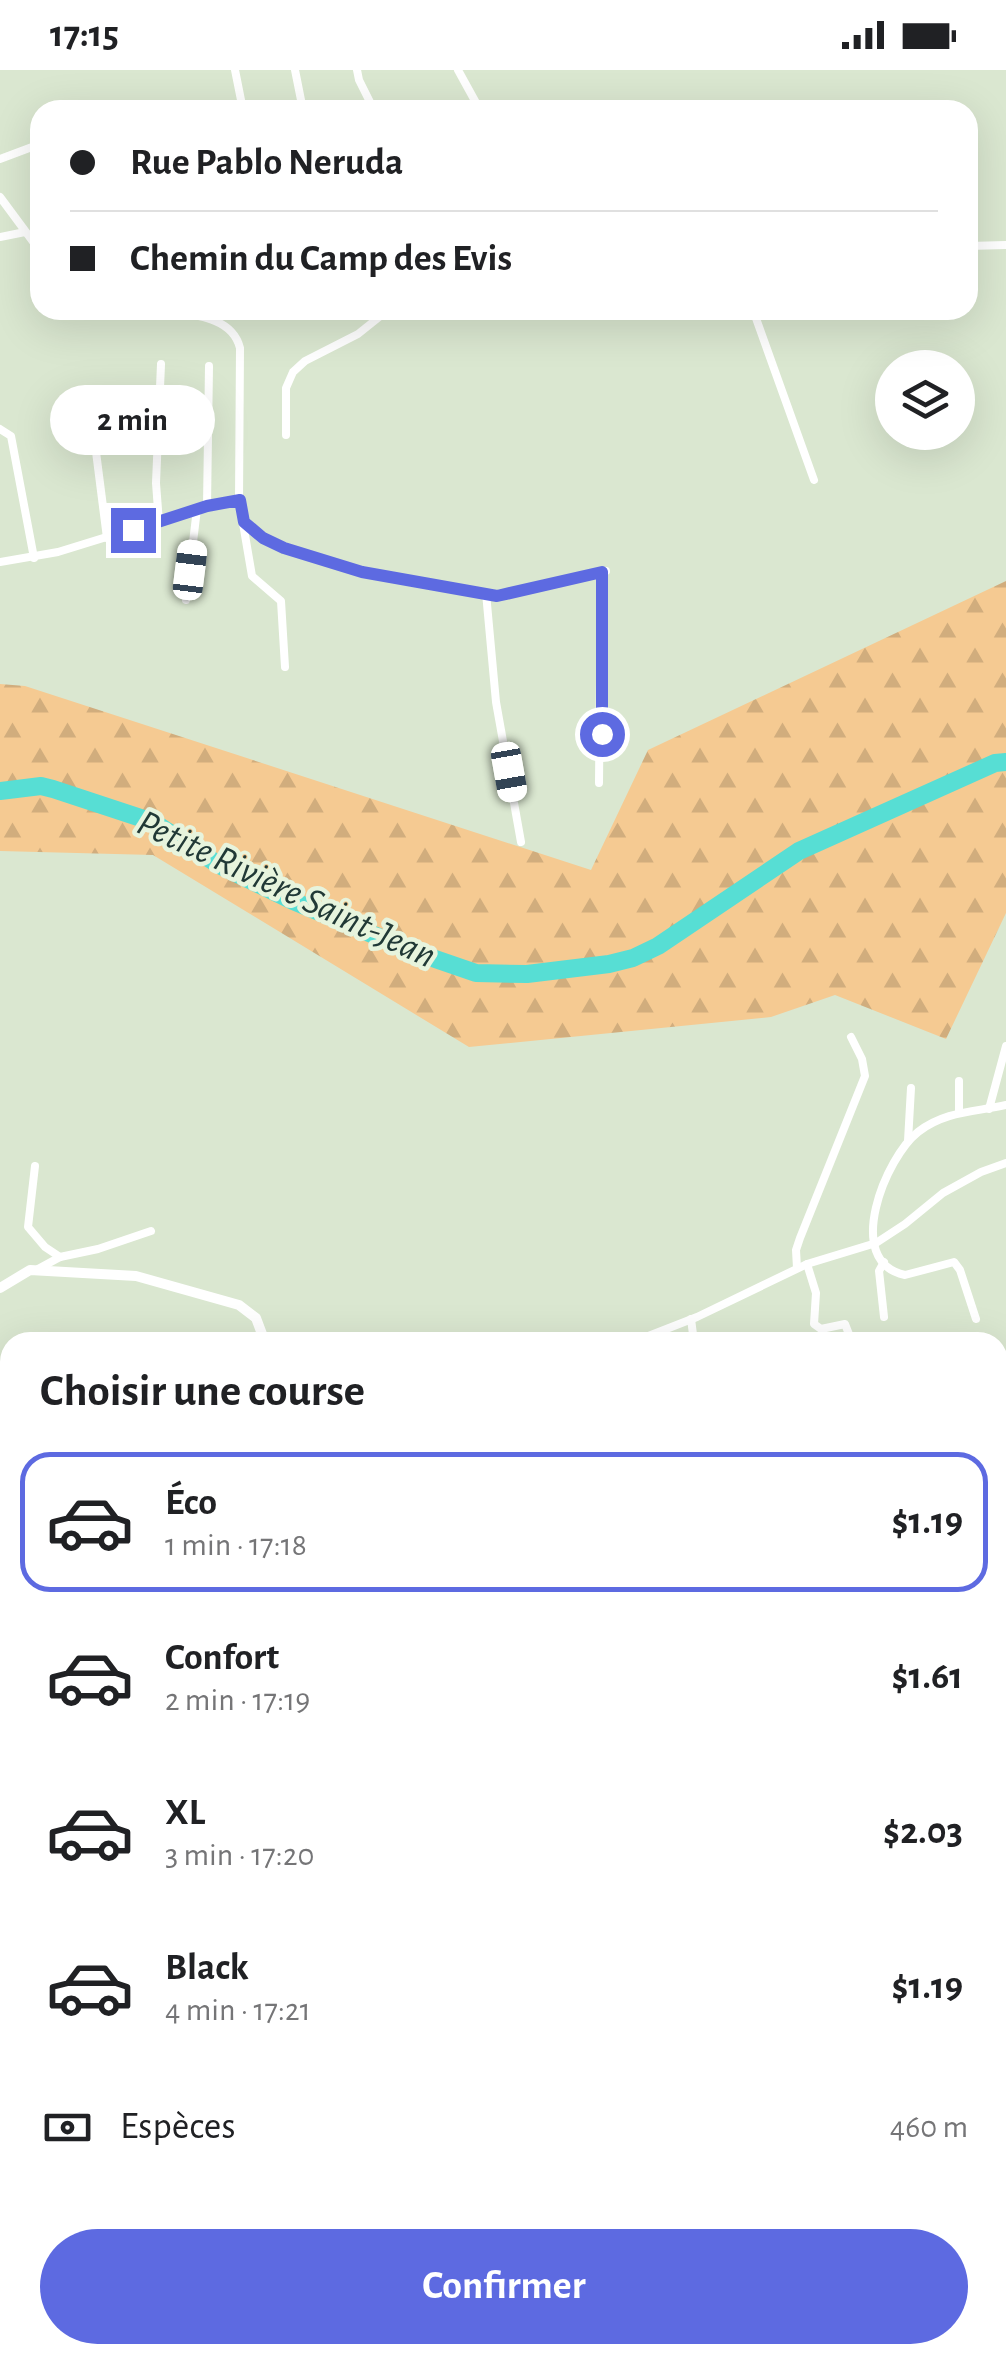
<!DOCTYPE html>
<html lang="fr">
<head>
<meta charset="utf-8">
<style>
	:root { --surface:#fff; --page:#f6f6f6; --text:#202124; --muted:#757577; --line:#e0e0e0; --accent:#5d6ae1 }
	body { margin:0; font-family:"Alegreya Sans",sans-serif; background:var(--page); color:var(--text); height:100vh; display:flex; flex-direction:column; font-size:38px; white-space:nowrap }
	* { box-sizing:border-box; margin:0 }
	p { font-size:32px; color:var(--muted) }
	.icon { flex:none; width:55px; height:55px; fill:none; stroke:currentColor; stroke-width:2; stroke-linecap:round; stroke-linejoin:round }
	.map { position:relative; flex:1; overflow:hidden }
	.side { position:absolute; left:0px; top:1262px; width:1008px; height:1032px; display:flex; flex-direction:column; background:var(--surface); border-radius:30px 30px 0 0; box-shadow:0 10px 40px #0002 }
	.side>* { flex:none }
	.hud { position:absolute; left:30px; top:30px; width:948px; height:220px; border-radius:30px; box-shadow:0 10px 40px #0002; display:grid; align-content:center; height:220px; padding:0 40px; background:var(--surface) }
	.buttons { position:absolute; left:875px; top:280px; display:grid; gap:20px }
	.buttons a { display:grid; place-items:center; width:100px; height:100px; border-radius:50%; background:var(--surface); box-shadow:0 10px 40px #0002; font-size:50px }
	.end { position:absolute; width:45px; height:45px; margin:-22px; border:12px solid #5d6ae1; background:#fff; box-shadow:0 0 0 5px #fff }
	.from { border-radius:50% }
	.bubble { position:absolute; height:70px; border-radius:35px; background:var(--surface); box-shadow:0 10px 40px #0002; font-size:32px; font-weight:600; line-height:70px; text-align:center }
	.car { position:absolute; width:30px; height:60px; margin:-30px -15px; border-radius:12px; box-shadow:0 0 8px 2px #0007; background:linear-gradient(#fff 24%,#345 0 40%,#fff 0 76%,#345 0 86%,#fff 0) }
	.hud b { display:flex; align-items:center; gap:35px; height:95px; font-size:38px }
	.hud b+b { border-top:2px solid var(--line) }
	.hud i { width:25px; height:25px; background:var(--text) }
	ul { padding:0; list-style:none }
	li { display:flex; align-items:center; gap:30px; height:140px; margin:0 20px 15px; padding:0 20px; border:5px solid transparent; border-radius:30px }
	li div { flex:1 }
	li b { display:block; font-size:38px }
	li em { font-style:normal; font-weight:600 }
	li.current { border-color:var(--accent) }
	li>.icon { width:90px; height:90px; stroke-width:1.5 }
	h2 { padding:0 40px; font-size:45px; line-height:120px }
	.pay { display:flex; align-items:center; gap:25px; height:110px; padding:0 40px; font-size:38px }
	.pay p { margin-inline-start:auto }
	.cta { display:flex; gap:20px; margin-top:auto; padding:20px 40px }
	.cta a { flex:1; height:115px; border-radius:60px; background:var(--accent); color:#fff; font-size:40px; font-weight:600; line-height:115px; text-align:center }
	.status { display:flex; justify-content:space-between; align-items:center; height:70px; padding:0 50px; background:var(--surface); direction:ltr }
	.status svg { height:28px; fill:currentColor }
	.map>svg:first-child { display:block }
	.forest { fill:url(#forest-firs) }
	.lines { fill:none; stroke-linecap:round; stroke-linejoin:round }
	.stream { stroke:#57ded4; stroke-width:2.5 }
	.river { stroke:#57ded4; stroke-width:18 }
	.minor { stroke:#fff; stroke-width:8 }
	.tertiary { stroke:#fff; stroke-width:10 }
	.route { stroke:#5d6ae1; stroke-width:12 }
	.labels { text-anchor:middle; stroke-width:9; stroke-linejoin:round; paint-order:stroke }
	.water-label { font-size:38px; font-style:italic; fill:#213936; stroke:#e7f4dd }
</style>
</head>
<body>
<div class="status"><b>17:15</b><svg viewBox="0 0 49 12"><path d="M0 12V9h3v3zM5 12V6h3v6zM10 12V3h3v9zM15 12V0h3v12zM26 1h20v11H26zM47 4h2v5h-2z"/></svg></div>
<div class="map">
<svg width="1006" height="2293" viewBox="0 0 1006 2293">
	<defs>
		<pattern id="forest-firs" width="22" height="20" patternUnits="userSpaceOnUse" patternTransform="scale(2.5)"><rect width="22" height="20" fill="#f5ca92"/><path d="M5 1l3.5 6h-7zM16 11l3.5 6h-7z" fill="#d1ad7d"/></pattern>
	</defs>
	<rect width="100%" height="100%" fill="#dae7d0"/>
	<g class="forest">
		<polygon points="1006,511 1006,843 946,969 835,925 771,947 469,977 153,785 0,781 0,614 25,616 591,800 648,680"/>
		<polygon points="1006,1791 1006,1936 998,1932 998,1793"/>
		<polygon points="998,2056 1006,2056 1006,2286 864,2291 859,2285 998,2285"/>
		<polygon points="10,2249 10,2285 204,2285 219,2293 0,2293 0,2256"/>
		<polygon points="359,2285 622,2285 623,2293 338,2293"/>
	</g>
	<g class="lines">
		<g class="stream">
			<polyline points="998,1882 1006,1882"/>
			<polyline points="168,2285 170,2293"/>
			<polyline points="556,2285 565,2293"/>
			<polyline points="40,2293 49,2285"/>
			<polyline points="460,2293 464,2285"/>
			<polyline points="610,2293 616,2285"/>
		</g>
		<polyline class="river" points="0,721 41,716 53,719 153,752 219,795 293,831 412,881 476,903 527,904 609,894 633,888 658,876 799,781 995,693 1006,692"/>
		<g class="minor">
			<polyline points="235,0 243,40"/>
			<polyline points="295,0 303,40"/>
			<polyline points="357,0 359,10 374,40"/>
			<polyline points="458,0 480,40"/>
			<polyline points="0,89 40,74"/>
			<polyline points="0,127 40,181"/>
			<polyline points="0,167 25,162"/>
			<polyline points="968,176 1006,175"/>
			<polyline points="753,240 814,410"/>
			<polyline points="0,359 11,366 34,488"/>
			<polyline points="286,365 286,318 293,302 305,291 358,264 388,240"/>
			<polyline points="95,374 107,468"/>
			<polyline points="239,430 252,506 281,531 285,597"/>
			<polyline points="207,436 209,296"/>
			<polyline points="244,452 263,468 284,478 361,502 497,525 606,501"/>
			<polyline points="159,453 156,413 161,294"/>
			<path d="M 0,492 L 58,482 L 207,436 L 239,430 L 240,278 C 232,245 190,245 161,240"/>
			<polyline points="486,523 496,632 521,772"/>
			<polyline points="186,530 197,439"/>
			<polyline points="599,713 601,502"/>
			<polyline points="989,1039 1006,976"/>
			<polyline points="959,1042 959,1011"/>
			<polyline points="908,1071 911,1018"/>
			<polyline points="35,1096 28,1157 45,1177 60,1187"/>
			<polyline points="884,1192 879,1201 884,1247"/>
			<polyline points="807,1194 816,1223 814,1254 821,1259 845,1254 852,1272"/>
			<polyline points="797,1198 796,1180 800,1168 865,1006 862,989 851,967"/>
			<polyline points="38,1199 60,1187 98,1179 151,1161"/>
			<polyline points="691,1249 694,1272"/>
			<path d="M 976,1249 L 960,1200 L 954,1192 L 905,1205 C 842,1192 886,1087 918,1062 C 945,1041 975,1042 1006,1035"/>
			<polyline points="633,1272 697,1247 807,1194 876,1173 905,1154 943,1123 981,1102 1006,1093"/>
			<polyline points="998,1461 1006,1457"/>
			<polyline points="998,1665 1006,1662"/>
			<polyline points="0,1904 4,1949 10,1965"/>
		</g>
		<g class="tertiary">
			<polyline points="0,1218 30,1200 136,1206 239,1235 256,1248 265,1272"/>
			<polyline points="998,1630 1006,1624"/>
		</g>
	</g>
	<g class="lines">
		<polyline class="route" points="133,460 207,436 240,430 244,452 263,468 284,478 362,502 497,526 602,502 602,664"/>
	</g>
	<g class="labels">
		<g class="water-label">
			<text transform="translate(287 818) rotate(25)" y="13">Petite Rivière Saint-Jean</text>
		</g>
	</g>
</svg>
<div class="buttons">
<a><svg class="icon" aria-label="layers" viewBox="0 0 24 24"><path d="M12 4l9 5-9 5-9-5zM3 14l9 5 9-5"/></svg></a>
</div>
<i class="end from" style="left:602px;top:664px"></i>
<i class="end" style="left:133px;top:460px"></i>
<div class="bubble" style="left:50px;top:315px;width:165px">2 min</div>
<i class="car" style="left:190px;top:500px;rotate:7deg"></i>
<i class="car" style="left:509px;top:702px;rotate:170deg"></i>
<div class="hud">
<b><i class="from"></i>Rue Pablo Neruda</b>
<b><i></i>Chemin du Camp des Evis</b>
</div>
<section class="side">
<h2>Choisir une course</h2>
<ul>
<li class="current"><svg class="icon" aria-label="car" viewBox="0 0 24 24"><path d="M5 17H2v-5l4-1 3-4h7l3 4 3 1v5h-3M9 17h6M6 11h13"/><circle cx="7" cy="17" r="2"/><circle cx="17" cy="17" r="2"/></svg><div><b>Éco</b><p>1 min · 17:18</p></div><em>$1.19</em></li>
<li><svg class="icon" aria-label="car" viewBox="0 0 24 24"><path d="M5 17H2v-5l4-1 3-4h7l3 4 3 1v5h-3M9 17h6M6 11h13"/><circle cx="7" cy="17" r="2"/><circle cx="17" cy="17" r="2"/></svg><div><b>Confort</b><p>2 min · 17:19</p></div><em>$1.61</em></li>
<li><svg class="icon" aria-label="car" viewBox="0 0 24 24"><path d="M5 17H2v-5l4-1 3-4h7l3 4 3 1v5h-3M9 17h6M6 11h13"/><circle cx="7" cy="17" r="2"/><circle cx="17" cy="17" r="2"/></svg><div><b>XL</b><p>3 min · 17:20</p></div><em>$2.03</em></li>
<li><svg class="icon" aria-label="car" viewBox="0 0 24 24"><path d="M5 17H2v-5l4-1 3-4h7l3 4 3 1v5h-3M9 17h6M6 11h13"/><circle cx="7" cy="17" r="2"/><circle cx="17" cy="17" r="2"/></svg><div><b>Black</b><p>4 min · 17:21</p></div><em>$1.19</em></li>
</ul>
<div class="pay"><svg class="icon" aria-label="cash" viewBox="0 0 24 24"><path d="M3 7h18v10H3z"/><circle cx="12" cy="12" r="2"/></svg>Espèces<p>460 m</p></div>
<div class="cta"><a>Confirmer</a></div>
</section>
</div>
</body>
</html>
